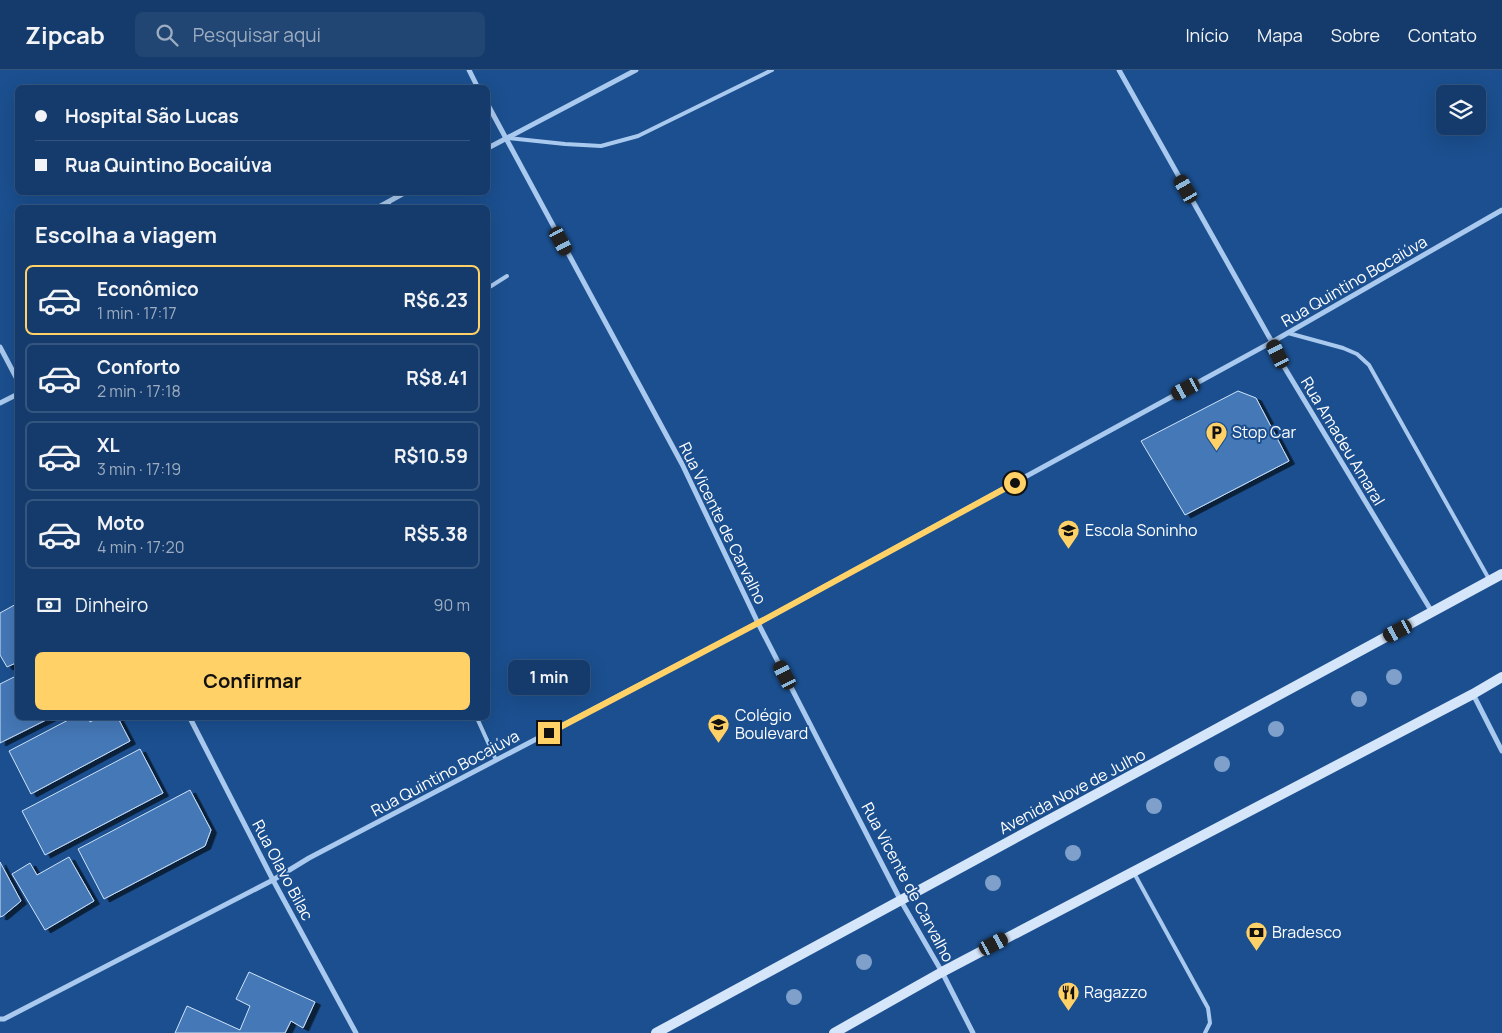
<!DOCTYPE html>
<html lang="pt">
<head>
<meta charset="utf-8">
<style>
	:root { --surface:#143b6b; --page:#214673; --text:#f1f3f6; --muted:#9dadc1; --line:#33557e; --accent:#ffd166 }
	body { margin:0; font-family:Manrope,sans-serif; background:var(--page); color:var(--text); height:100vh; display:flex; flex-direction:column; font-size:19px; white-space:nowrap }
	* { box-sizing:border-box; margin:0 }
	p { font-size:16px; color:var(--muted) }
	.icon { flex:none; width:28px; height:28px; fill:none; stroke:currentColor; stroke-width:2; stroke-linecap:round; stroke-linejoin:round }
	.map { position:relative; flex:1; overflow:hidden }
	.sheet { position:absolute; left:15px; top:135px; width:475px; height:515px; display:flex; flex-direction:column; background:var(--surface); border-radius:8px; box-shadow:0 5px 20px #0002,0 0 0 1px var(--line) }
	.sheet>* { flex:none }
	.banner { position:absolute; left:15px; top:15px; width:475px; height:110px; border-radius:8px; box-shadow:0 5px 20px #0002,0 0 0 1px var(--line); display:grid; align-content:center; height:110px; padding:0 20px; background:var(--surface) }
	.buttons { position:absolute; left:1436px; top:15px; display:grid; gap:10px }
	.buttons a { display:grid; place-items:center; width:50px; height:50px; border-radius:8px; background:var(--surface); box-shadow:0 5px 20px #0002,0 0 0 1px var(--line); font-size:25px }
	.end { position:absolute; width:22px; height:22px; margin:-11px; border:6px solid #ffd166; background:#111; box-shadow:0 0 0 2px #111 }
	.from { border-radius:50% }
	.bubble { position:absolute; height:35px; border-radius:8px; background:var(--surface); box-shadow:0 5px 20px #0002,0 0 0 1px var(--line); font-size:16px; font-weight:700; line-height:35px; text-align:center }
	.car { position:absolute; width:15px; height:30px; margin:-15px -8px; border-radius:6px; box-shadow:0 0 4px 1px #0007; background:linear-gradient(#222 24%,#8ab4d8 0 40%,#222 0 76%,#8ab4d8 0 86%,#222 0) }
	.banner b { display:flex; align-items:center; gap:18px; height:48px; font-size:19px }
	.banner b+b { border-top:1px solid var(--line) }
	.banner i { width:12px; height:12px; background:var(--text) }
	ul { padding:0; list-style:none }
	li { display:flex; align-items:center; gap:15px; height:70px; margin:0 10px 8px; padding:0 10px; border:2px solid var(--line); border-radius:8px }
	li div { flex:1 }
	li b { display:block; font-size:19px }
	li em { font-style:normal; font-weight:700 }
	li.on { border-color:var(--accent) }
	li>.icon { width:45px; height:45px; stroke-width:1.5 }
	h2 { padding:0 20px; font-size:22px; line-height:60px }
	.pay { display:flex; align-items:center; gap:12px; height:55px; padding:0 20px; font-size:19px }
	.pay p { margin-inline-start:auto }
	.primary-button { display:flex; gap:10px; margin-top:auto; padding:10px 20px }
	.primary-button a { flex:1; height:58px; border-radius:8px; background:var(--accent); color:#111; font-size:20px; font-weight:700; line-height:58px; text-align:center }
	header { display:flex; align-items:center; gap:30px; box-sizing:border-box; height:70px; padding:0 25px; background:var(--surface); border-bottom:1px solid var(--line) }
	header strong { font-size:24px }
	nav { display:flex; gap:28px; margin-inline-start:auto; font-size:18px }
	.search { width:350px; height:45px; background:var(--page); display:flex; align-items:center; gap:12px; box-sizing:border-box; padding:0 18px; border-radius:8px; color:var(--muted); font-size:19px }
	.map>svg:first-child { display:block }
	.building { fill:#4478b7; stroke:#cfe3fa; filter:url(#shadow) }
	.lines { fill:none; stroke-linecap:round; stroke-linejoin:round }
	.service { stroke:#a9c9ee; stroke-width:4 }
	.minor { stroke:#a9c9ee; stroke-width:5 }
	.secondary { stroke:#d6e6fa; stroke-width:10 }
	.tree { fill:#7ea0ca }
	.route { stroke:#ffd166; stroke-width:6 }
	.labels { text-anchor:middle; stroke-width:4; stroke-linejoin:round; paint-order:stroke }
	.street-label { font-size:16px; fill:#fff; stroke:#1b4f8f }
	.poi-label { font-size:16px; fill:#fff; stroke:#1b4f8f; text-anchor:start }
</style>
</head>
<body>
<header>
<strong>Zipcab</strong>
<div class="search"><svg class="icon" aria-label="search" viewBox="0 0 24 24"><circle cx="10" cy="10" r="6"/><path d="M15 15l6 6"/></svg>Pesquisar aqui</div>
<nav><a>Início</a><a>Mapa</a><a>Sobre</a><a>Contato</a></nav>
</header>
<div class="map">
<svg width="1502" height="963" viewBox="0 0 1502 963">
	<defs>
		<filter id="shadow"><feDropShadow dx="5.5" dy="3" stdDeviation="0" flood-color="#0009"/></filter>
	</defs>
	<rect width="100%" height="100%" fill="#1b4f8f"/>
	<g class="building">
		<polygon points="1238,321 1256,328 1289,391 1185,445 1141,371"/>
		<polygon points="18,533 18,592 7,597 0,585 0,543"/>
		<polygon points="18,605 18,648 50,648 0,673 0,614"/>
		<polygon points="72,648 88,648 90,652 98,648 118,648 130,671 31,724 9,681"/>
		<polygon points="140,679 163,723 45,785 22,741"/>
		<polygon points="190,720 211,760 205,776 104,829 78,779"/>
		<polygon points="69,787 94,831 45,860 12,804 30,793 37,805"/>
		<polygon points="0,792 21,831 3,846 0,847"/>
		<polygon points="249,902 315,932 303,958 291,951 285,963 175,963 187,936 240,960 250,936 236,929"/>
	</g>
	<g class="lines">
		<g class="service">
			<polyline points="508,68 565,74 601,76 638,66 772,0"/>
			<polyline points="388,132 391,138"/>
			<polyline points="488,218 507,206"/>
			<polyline points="1288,263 1343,278 1357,284 1369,295 1489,509"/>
			<polyline points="477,648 496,690"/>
			<polyline points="1134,803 1208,938 1210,953 1205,963"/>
		</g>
		<g class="minor">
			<polyline points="469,0 478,18"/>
			<polyline points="1119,0 1272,272 1283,295 1432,542"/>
			<polyline points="488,35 682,394 758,553 901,831 942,902 973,963"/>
			<polyline points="488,78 636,0"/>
			<polyline points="377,138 406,122"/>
			<polyline points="0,277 18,311"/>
			<polyline points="0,333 18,324"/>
			<polyline points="1473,624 1502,681"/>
			<polyline points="190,648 273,810 356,963"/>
			<polyline points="0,949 4,949 273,810 309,788 758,553 1272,272 1502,140"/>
		</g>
		<g class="secondary">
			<polyline points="656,963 1502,504"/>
			<polyline points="834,963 942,902 1473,624 1502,607"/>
		</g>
	</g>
	<g class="tree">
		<circle cx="1394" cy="607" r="8"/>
		<circle cx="1359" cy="629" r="8"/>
		<circle cx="1276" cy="659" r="8"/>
		<circle cx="1222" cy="694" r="8"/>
		<circle cx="1154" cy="736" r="8"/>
		<circle cx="1073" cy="783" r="8"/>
		<circle cx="993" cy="813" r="8"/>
		<circle cx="864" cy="892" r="8"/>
		<circle cx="794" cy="927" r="8"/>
	</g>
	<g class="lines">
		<polyline class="route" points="549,663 758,553 1015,413"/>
	</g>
	<defs>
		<symbol id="parking-pin" viewBox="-11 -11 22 30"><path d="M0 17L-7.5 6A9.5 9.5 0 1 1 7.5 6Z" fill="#ffd166" stroke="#1b4f8f"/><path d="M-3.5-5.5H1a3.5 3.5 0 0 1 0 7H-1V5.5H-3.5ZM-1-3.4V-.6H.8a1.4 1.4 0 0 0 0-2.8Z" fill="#111"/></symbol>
		<symbol id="school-pin" viewBox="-11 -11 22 30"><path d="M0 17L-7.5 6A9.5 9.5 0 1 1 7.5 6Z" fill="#ffd166" stroke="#1b4f8f"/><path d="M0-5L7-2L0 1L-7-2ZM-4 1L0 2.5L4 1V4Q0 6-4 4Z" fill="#111"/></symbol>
		<symbol id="bank-pin" viewBox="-11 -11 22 30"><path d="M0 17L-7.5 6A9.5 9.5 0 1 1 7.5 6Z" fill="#ffd166" stroke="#1b4f8f"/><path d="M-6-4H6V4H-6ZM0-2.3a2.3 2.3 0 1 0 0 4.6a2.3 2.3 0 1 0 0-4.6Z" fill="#111"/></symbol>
		<symbol id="restaurant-pin" viewBox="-11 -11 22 30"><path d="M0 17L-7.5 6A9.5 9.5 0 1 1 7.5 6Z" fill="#ffd166" stroke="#1b4f8f"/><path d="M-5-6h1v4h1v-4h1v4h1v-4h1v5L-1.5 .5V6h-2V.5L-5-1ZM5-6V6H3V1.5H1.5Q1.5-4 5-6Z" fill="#111"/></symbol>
	</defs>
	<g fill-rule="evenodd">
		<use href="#parking-pin" x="1204" y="350" width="25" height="34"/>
		<use href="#school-pin" x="1056" y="448" width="25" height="34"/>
		<use href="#school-pin" x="706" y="642" width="25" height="34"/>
		<use href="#bank-pin" x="1244" y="850" width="25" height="34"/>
		<use href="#restaurant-pin" x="1056" y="910" width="25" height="34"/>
	</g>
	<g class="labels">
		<g class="street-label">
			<text transform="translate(1354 211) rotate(-30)" y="6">Rua Quintino Bocaiúva</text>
			<text transform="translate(1343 371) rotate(59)" y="6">Rua Amadeu Amaral</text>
			<text transform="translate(723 453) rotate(64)" y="6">Rua Vicente de Carvalho</text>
			<text transform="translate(445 703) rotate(-28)" y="6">Rua Quintino Bocaiúva</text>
			<text transform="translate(1072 721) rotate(-28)" y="6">Avenida Nove de Julho</text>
			<text transform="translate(283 800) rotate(62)" y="6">Rua Olavo Bilac</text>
			<text transform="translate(908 812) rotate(62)" y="6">Rua Vicente de Carvalho</text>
		</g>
		<g class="poi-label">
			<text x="1232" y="368">Stop Car</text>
			<text x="1085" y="466">Escola Soninho</text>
			<text x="735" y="651">Colégio<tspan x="735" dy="18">Boulevard</tspan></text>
			<text x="1272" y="868">Bradesco</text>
			<text x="1084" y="928">Ragazzo</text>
		</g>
	</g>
</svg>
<div class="buttons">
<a><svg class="icon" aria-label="layers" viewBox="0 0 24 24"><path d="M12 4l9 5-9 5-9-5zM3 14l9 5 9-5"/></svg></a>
</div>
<i class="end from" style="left:1015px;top:413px"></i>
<i class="end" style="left:549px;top:663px"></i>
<div class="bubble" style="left:508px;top:590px;width:82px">1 min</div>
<i class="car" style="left:1186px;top:119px;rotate:330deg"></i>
<i class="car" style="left:561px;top:171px;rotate:152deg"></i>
<i class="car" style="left:1278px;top:284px;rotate:334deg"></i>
<i class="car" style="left:1186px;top:319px;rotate:242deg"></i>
<i class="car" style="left:1398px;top:561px;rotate:242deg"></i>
<i class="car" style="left:785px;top:605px;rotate:333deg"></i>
<i class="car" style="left:994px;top:874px;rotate:62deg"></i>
<div class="banner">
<b><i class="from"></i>Hospital São Lucas</b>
<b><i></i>Rua Quintino Bocaiúva</b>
</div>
<section class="sheet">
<h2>Escolha a viagem</h2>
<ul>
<li class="on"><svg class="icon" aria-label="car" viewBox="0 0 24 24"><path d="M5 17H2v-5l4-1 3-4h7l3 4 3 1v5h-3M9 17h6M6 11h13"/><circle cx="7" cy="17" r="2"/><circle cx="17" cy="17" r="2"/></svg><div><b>Econômico</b><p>1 min · 17:17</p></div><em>R$6.23</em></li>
<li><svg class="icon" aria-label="car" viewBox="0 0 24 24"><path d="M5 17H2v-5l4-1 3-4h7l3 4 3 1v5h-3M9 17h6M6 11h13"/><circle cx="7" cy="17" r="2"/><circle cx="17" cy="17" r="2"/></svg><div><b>Conforto</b><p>2 min · 17:18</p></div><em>R$8.41</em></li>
<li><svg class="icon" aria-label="car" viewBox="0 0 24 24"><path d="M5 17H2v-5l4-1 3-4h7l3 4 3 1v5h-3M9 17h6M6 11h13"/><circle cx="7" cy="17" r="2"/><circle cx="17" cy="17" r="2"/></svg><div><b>XL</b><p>3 min · 17:19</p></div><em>R$10.59</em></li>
<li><svg class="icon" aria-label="car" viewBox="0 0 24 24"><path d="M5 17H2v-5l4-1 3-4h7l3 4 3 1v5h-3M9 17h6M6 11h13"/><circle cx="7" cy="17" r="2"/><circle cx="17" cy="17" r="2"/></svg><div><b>Moto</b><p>4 min · 17:20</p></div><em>R$5.38</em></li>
</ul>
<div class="pay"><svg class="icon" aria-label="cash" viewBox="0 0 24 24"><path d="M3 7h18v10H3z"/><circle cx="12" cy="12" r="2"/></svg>Dinheiro<p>90 m</p></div>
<div class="primary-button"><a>Confirmar</a></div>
</section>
</div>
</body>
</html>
